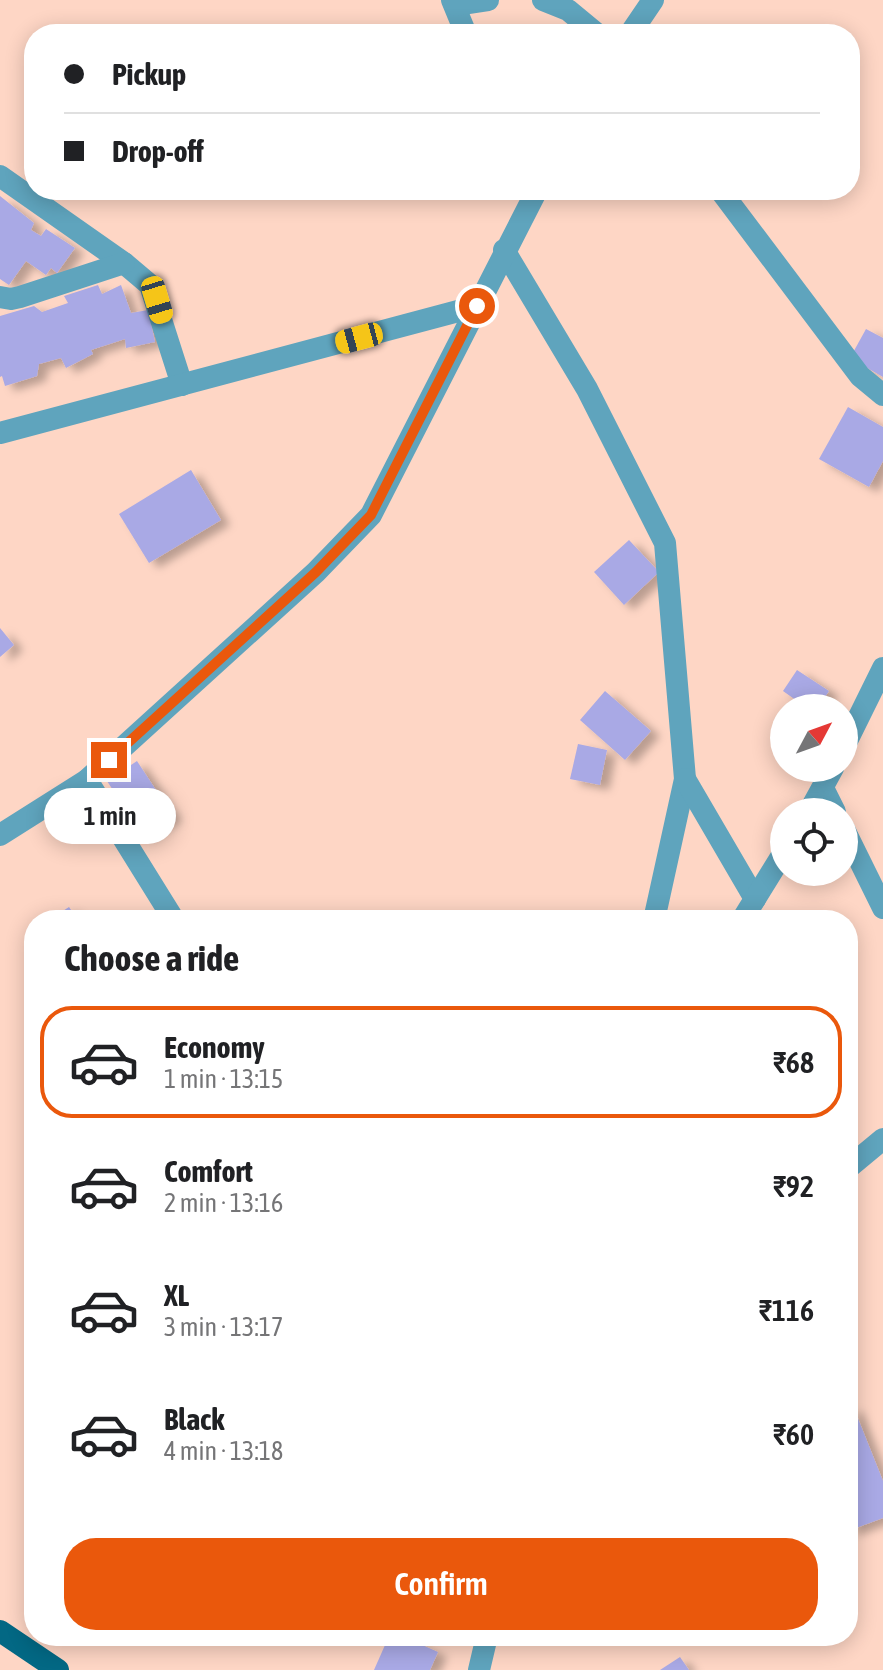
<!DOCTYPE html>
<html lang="en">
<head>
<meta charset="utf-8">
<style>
	:root { --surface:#fff; --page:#f2f2f2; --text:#202124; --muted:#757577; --line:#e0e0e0; --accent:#ea580c }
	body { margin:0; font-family:"Asap Condensed",sans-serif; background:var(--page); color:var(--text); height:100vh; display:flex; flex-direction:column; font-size:30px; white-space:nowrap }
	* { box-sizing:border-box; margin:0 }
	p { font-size:26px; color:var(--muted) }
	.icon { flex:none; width:44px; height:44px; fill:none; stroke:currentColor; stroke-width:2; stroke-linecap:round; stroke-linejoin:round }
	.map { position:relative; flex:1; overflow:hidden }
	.panel { position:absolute; left:24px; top:910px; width:834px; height:736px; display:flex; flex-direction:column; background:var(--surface); border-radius:32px; box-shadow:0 4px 20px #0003 }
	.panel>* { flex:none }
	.banner { position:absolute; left:24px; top:24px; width:836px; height:176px; border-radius:32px; box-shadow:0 4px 20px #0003; display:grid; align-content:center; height:176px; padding:0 40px; background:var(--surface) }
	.needle { width:52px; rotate:49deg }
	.tools { position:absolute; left:770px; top:694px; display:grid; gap:16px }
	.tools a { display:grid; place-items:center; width:88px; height:88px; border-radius:50%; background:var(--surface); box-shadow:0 4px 20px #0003; font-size:40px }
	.end { position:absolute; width:36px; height:36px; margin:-18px; border:10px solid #ea580c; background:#fff; box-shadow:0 0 0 4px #fff }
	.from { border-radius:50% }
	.bubble { position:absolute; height:56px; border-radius:28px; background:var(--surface); box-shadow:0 4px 20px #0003; font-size:26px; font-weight:600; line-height:56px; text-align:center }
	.car { position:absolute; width:24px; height:48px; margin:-24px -12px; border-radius:10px; box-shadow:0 0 6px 2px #0007; background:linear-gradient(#f5c518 24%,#345 0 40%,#f5c518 0 76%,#345 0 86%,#f5c518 0) }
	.banner b { display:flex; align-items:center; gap:28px; height:76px; font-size:30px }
	.banner b+b { border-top:2px solid var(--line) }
	.banner i { width:20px; height:20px; background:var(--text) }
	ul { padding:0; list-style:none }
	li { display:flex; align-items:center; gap:24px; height:112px; margin:0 16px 12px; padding:0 24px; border:4px solid transparent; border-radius:32px }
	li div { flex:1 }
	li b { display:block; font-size:30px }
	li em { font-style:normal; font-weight:600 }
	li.current { border-color:var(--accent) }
	li>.icon { width:72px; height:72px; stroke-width:1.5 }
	h2 { padding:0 40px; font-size:36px; line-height:96px }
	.cta { display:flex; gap:16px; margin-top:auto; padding:16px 40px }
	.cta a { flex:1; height:92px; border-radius:32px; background:var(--accent); color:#fff; font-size:32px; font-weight:600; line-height:92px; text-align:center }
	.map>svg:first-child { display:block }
	.building { fill:#a9a9e5; filter:url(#shadow) }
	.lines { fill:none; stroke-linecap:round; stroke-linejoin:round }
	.minor { stroke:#5fa4bd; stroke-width:22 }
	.primary { stroke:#036884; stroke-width:22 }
	.route { stroke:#ea580c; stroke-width:10 }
</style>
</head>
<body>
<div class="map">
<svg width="883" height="1670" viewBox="0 0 883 1670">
	<defs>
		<filter id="shadow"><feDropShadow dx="9" dy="5" stdDeviation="4" flood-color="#0004"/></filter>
	</defs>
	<rect width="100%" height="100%" fill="#fed6c5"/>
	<g class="building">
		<polygon points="0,196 34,223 31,230 41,236 46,229 75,248 57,273 51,268 46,275 26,261 9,285 0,279"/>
		<polygon points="98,285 102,294 121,285 131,313 148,310 155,342 126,348 125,339 91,350 93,354 66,368 61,358 39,364 37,376 5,386 2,376 0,377 0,316 34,306 42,312 68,303 64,296"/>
		<polygon points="866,329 883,338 883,377 850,358"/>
		<polygon points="848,407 883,427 883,461 869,487 819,459"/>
		<polygon points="191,470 221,520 149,563 119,514"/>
		<polygon points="629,540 659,572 624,605 594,572"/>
		<polygon points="0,628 14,645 0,657"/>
		<polygon points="797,670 829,691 821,703 814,698 807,708 783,691"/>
		<polygon points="605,691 651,731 625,760 580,720"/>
		<polygon points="578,744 607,750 600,785 570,779"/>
		<polygon points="137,761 173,816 143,836 107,781"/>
		<polygon points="69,907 78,920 49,920"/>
		<polygon points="853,1406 883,1481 883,1518 848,1531 848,1409"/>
		<polygon points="389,1636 402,1636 438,1652 430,1670 374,1670"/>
		<polygon points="680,1657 689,1670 660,1670"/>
	</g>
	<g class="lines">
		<g class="minor">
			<polyline points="452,0 466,34"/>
			<polyline points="543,0 568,10 597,34"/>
			<polyline points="455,5 488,0"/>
			<polyline points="630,34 653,0"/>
			<polyline points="0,176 124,263 150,285 182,385"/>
			<polyline points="720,190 860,376 883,395"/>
			<polyline points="504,250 587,389 665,543 685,779 654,920"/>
			<polyline points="0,297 11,299 20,297 124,263"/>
			<polyline points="0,433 477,306"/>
			<polyline points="844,747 883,668"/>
			<polyline points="685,779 755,899"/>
			<polyline points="87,780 174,920"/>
			<polyline points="823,788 835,812"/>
			<polyline points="809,812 833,768"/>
			<polyline points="844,829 883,908"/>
			<polyline points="0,835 87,780 316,572 371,515 537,190"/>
			<polyline points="742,920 784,852"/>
			<polyline points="848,1168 883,1139"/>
			<polyline points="479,1670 487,1636"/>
		</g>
		<polyline class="primary" points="0,1631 58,1670"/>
	</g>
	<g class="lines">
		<polyline class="route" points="109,760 316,572 371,515 477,306"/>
	</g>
</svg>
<div class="tools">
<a><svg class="needle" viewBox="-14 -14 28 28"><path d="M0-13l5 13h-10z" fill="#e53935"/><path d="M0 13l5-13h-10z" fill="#757577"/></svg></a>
<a><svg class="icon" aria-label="locate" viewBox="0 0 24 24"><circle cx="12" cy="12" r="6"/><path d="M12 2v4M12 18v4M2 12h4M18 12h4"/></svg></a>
</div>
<i class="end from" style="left:477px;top:306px"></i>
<i class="end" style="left:109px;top:760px"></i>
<div class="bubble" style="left:44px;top:788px;width:132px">1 min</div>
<i class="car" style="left:157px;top:300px;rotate:163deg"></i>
<i class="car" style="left:359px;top:338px;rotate:255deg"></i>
<div class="banner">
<b><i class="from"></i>Pickup</b>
<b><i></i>Drop-off</b>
</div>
<section class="panel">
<h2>Choose a ride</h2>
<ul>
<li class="current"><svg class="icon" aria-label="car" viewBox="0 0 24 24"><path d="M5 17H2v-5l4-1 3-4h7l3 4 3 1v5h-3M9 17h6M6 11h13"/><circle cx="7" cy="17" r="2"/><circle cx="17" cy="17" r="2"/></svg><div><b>Economy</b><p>1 min · 13:15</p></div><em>₹68</em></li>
<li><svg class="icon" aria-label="car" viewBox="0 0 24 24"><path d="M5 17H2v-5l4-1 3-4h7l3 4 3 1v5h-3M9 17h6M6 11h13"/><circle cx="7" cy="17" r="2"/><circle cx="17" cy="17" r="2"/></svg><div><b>Comfort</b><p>2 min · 13:16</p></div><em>₹92</em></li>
<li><svg class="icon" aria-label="car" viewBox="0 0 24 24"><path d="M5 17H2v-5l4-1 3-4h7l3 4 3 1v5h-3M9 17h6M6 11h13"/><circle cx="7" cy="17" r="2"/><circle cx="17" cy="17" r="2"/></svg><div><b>XL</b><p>3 min · 13:17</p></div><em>₹116</em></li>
<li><svg class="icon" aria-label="car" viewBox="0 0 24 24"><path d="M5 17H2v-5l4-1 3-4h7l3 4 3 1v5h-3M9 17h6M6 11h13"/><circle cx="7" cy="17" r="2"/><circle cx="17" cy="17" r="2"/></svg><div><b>Black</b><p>4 min · 13:18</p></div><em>₹60</em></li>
</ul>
<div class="cta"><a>Confirm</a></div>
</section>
</div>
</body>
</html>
